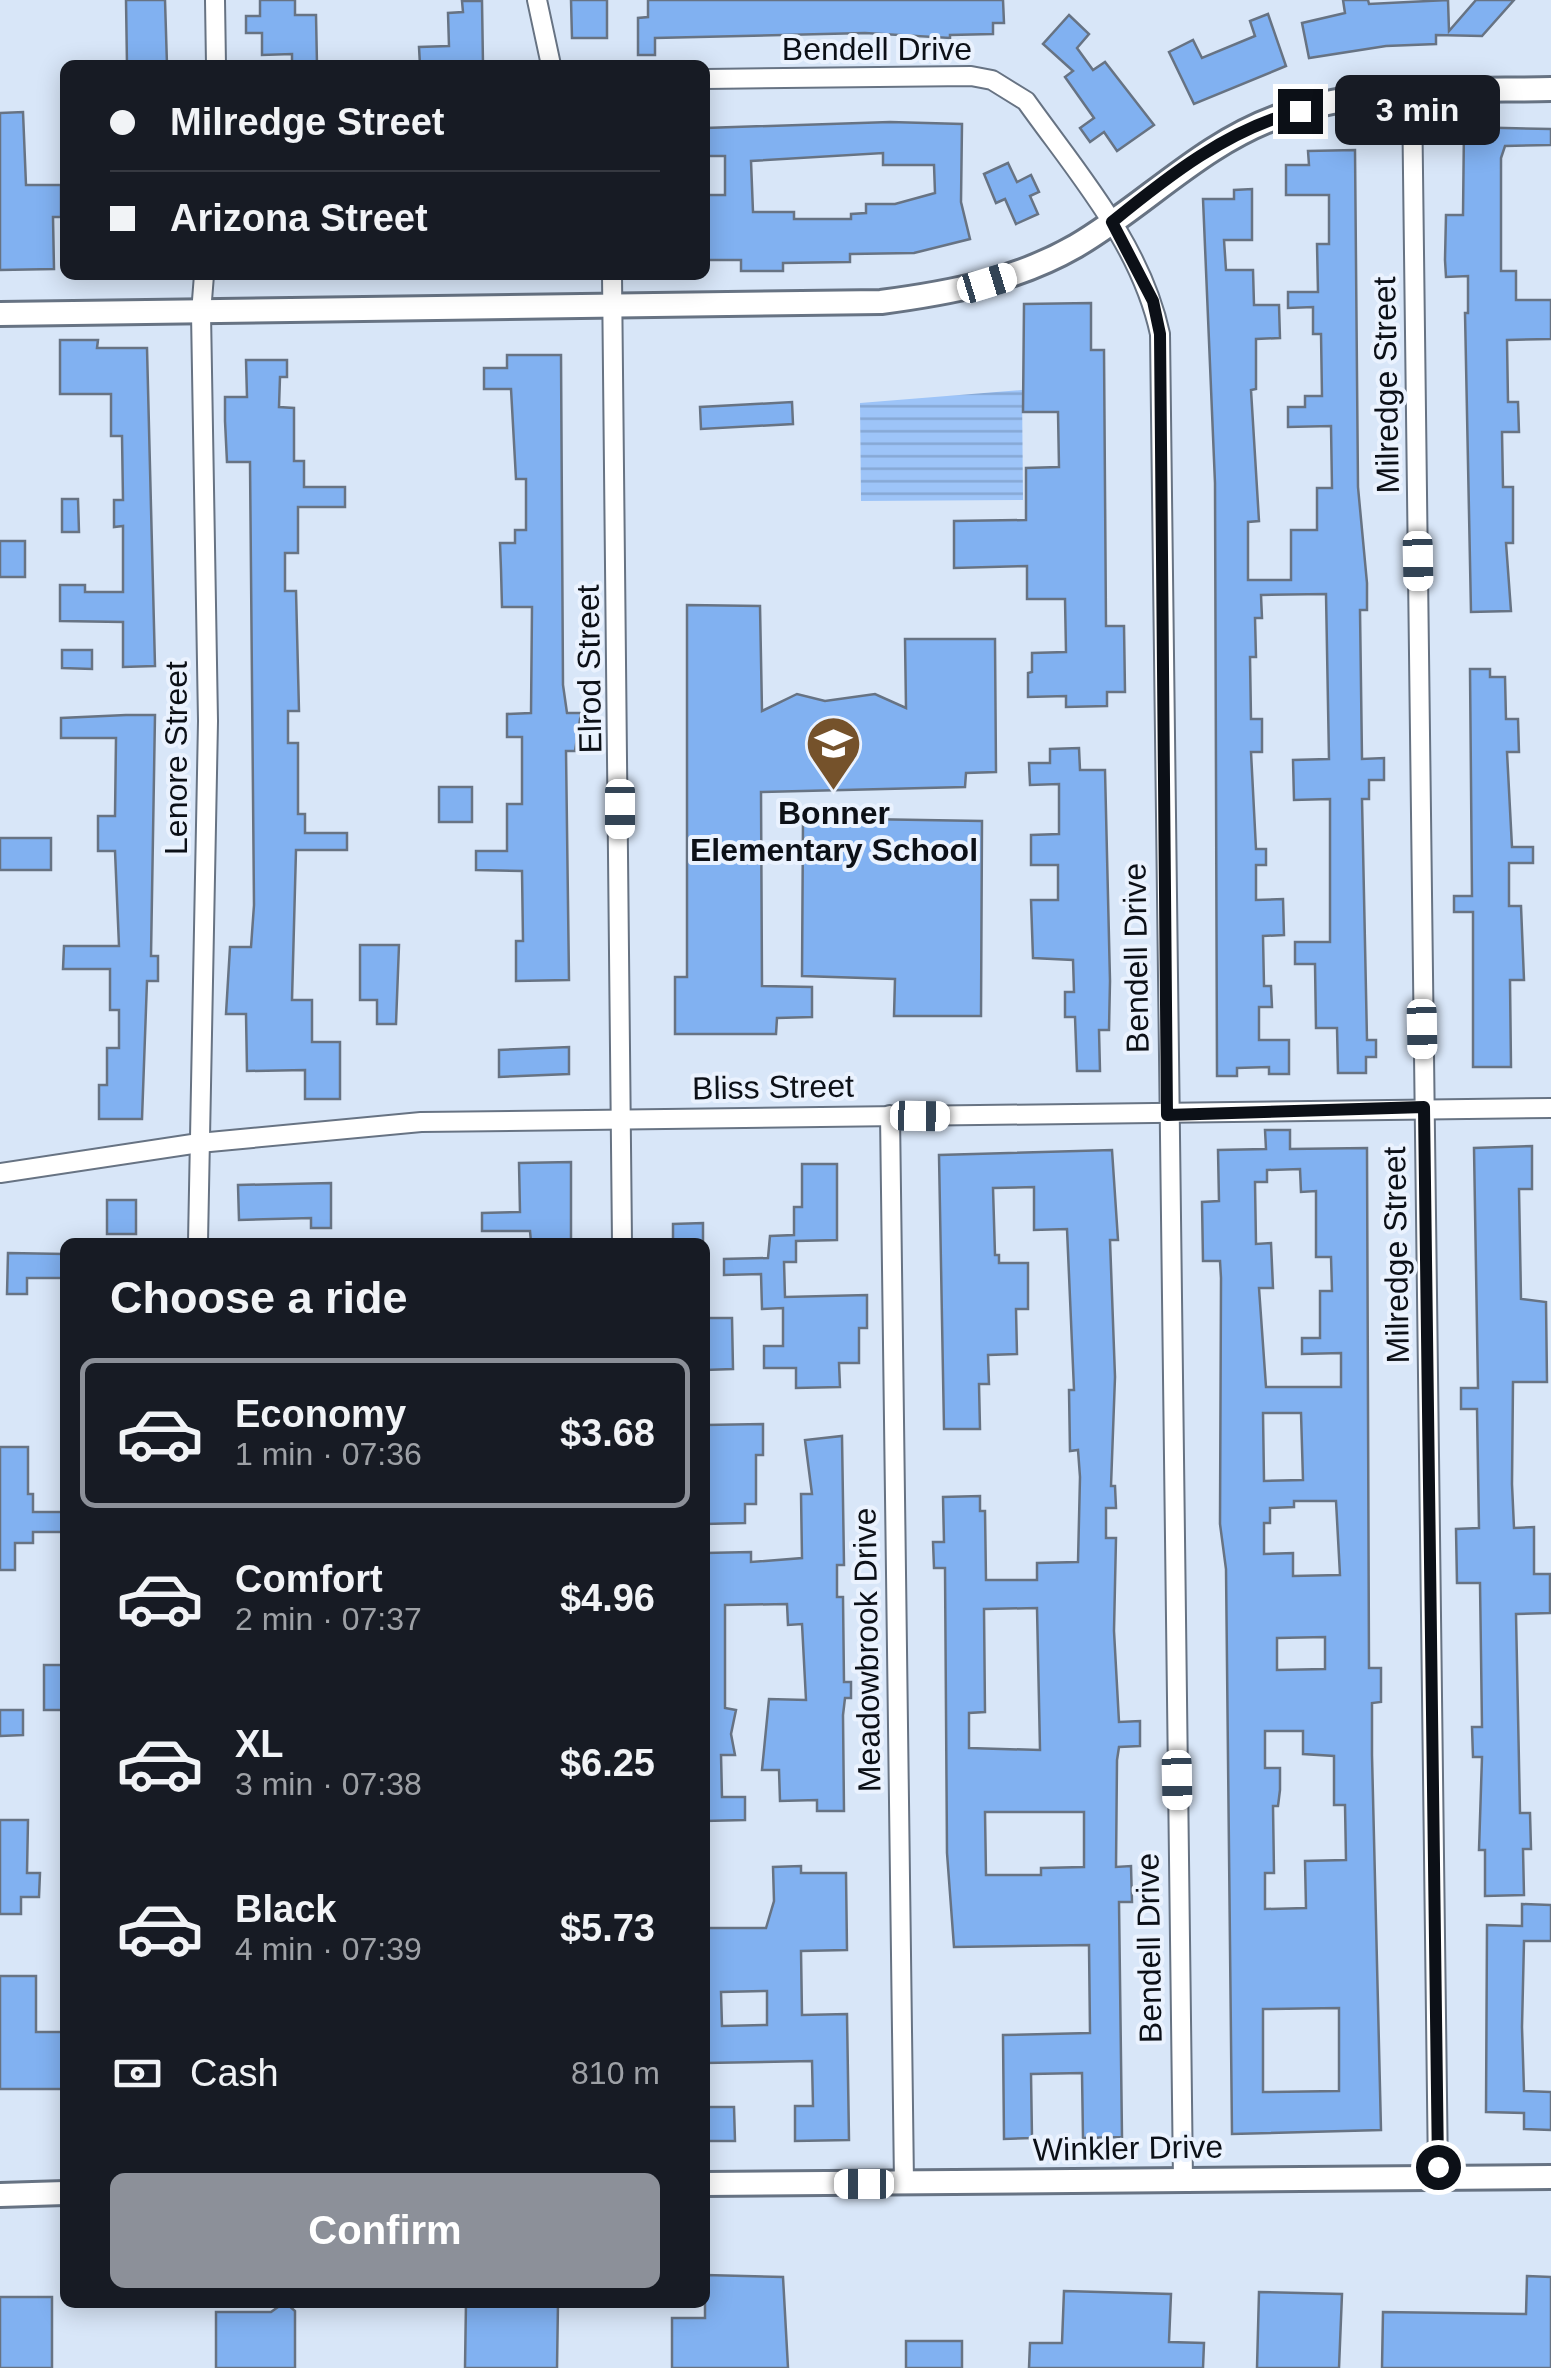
<!DOCTYPE html>
<html lang="en">
<head>
<meta charset="utf-8">
<style>
	:root { --surface:#171b24; --page:#20242c; --text:#f1f3f6; --muted:#9ea1a6; --line:#363941; --accent:#8c9099 }
	body { margin:0; font-family:Arial,sans-serif; background:var(--page); color:var(--text); height:100vh; display:flex; flex-direction:column; font-size:38px; white-space:nowrap }
	* { box-sizing:border-box; margin:0 }
	p { font-size:32px; color:var(--muted) }
	.icon { flex:none; width:55px; height:55px; fill:none; stroke:currentColor; stroke-width:2; stroke-linecap:round; stroke-linejoin:round }
	.map { position:relative; flex:1; overflow:hidden }
	.drawer { position:absolute; left:60px; top:1238px; width:650px; height:1070px; display:flex; flex-direction:column; background:var(--surface); border-radius:15px; box-shadow:0 5px 25px #0003 }
	.drawer>* { flex:none }
	.guide { position:absolute; left:60px; top:60px; width:650px; height:220px; border-radius:15px; box-shadow:0 5px 25px #0003; display:grid; align-content:center; height:220px; padding:0 50px; background:var(--surface) }
	.end { position:absolute; width:45px; height:45px; margin:-22px; border:12px solid #0c1017; background:#fff; box-shadow:0 0 0 5px #fff }
	.from { border-radius:50% }
	.bubble { position:absolute; height:70px; border-radius:15px; background:var(--surface); box-shadow:0 5px 25px #0003; font-size:32px; font-weight:700; line-height:70px; text-align:center }
	.car { position:absolute; width:30px; height:60px; margin:-30px -15px; border-radius:12px; box-shadow:0 0 8px 2px #0007; background:linear-gradient(#fff 24%,#345 0 40%,#fff 0 76%,#345 0 86%,#fff 0) }
	.guide b { display:flex; align-items:center; gap:35px; height:95px; font-size:38px }
	.guide b+b { border-top:2px solid var(--line) }
	.guide i { width:25px; height:25px; background:var(--text) }
	ul { padding:0; list-style:none }
	li { display:flex; align-items:center; gap:30px; height:150px; margin:0 20px 15px; padding:0 30px; border:5px solid transparent; border-radius:15px }
	li div { flex:1 }
	li b { display:block; font-size:38px }
	li em { font-style:normal; font-weight:700 }
	li.selected { border-color:var(--accent) }
	li>.icon { width:90px; height:90px; stroke-width:1.5 }
	h2 { padding:0 50px; font-size:45px; line-height:120px }
	.pay { display:flex; align-items:center; gap:25px; height:110px; padding:0 50px; font-size:38px }
	.pay p { margin-inline-start:auto }
	.action { display:flex; gap:20px; margin-top:auto; padding:20px 50px }
	.action a { flex:1; height:115px; border-radius:15px; background:var(--accent); color:#fff; font-size:40px; font-weight:700; line-height:115px; text-align:center }
	.map>svg:first-child { display:block }
	.water { fill:url(#water-rules) }
	.building { fill:#81b1f1; stroke:#677383; stroke-width:2.5; fill-rule:evenodd }
	.lines { fill:none; stroke-linecap:round; stroke-linejoin:round }
	.street-casing { stroke:#677383; stroke-width:22 }
	.secondary-casing { stroke:#677383; stroke-width:28 }
	.street { stroke:#fff; stroke-width:18 }
	.secondary { stroke:#fff; stroke-width:22 }
	.route { stroke:#0c1017; stroke-width:12 }
	.labels { text-anchor:middle; stroke-width:8; stroke-linejoin:round; paint-order:stroke }
	.street-label { font-size:32px; fill:#0c1017; stroke:#eaf2fe }
	.poi-label { font-size:32px; font-weight:bold; fill:#0c1017; stroke:#eaf2fe }
</style>
</head>
<body>
<div class="map">
<svg width="1551" height="2368" viewBox="0 0 1551 2368">
	<defs>
		<pattern id="water-rules" width="6" height="5" patternUnits="userSpaceOnUse" patternTransform="scale(2.5)"><rect width="6" height="5" fill="#9dc4f8"/><path d="M0 2.5h6" fill="none" stroke="#86a7d4"/></pattern>
	</defs>
	<rect width="100%" height="100%" fill="#d8e6f8"/>
	<polygon class="water" points="1022,390 1023,500 861,501 860,403"/>
	<g class="building">
		<polygon points="126,0 165,0 167,65 127,65"/>
		<polygon points="260,0 295,0 295,15 316,15 317,65 292,65 292,54 262,55 262,33 246,33 246,16 260,16"/>
		<polygon points="571,0 607,0 607,38 572,38"/>
		<polygon points="648,0 1003,0 1004,23 993,23 993,34 950,35 950,38 865,33 655,38 655,55 638,55 638,18 648,17"/>
		<polygon points="1343,0 1368,0 1369,4 1448,0 1449,31 1476,0 1514,0 1482,36 1436,35 1436,44 1386,46 1309,58 1302,23 1345,13"/>
		<polygon points="462,1 482,1 483,65 420,65 419,47 449,46 448,13 463,12"/>
		<polygon points="1268,14 1286,66 1194,104 1169,52 1193,40 1202,58 1255,36 1250,21"/>
		<polygon points="1069,15 1089,34 1077,48 1093,70 1105,62 1154,125 1117,151 1104,132 1090,142 1080,128 1094,118 1065,77 1073,71 1043,44"/>
		<polygon points="23,112 26,185 61,185 61,217 53,217 54,269 0,270 0,113"/>
		<path d="M 890,122 L 962,124 L 961,202 L 970,239 L 914,253 L 850,254 L 850,262 L 783,263 L 783,271 L 741,271 L 741,260 L 705,260 L 705,195 L 725,195 L 725,156 L 705,156 L 705,128 ZM 883,153 L 883,165 L 934,165 L 935,193 L 895,204 L 866,204 L 866,213 L 851,214 L 851,219 L 794,219 L 794,212 L 753,212 L 751,161 Z"/>
		<polygon points="1464,127 1551,129 1551,145 1505,146 1501,158 1501,271 1516,271 1516,300 1551,300 1551,339 1507,340 1508,402 1518,402 1519,432 1502,432 1503,487 1513,487 1513,543 1506,543 1511,611 1471,612 1465,313 1468,313 1468,276 1446,277 1445,260 1446,215 1463,215"/>
		<polygon points="1355,150 1358,487 1367,583 1367,610 1360,610 1362,759 1384,758 1384,780 1369,780 1369,799 1362,799 1367,1040 1376,1040 1376,1057 1366,1057 1366,1073 1338,1073 1337,1028 1316,1028 1315,964 1295,964 1295,942 1330,942 1330,799 1294,800 1293,760 1329,759 1326,594 1261,595 1262,618 1255,618 1256,657 1250,657 1251,719 1262,719 1262,752 1251,752 1256,849 1266,849 1266,865 1256,865 1256,900 1283,899 1284,935 1263,936 1264,986 1271,986 1272,1007 1259,1007 1259,1040 1289,1040 1289,1074 1269,1074 1269,1067 1237,1068 1237,1076 1217,1076 1215,483 1203,199 1234,199 1234,190 1252,189 1252,240 1224,240 1226,270 1253,270 1254,305 1279,305 1280,338 1256,339 1256,389 1251,390 1259,521 1248,522 1248,580 1291,580 1291,530 1317,530 1317,488 1332,488 1331,426 1288,427 1288,407 1305,407 1305,396 1322,396 1321,334 1313,334 1313,307 1288,308 1288,292 1318,292 1317,244 1329,244 1329,195 1286,195 1286,165 1309,165 1308,151"/>
		<polygon points="1008,163 1017,182 1031,175 1039,192 1030,196 1038,214 1016,224 1005,199 996,203 984,174"/>
		<polygon points="1091,303 1091,350 1104,350 1106,626 1124,626 1125,692 1107,692 1107,706 1066,707 1066,696 1028,697 1028,673 1032,672 1032,653 1066,652 1065,599 1027,599 1027,566 954,568 954,521 1026,520 1026,468 1059,467 1058,412 1023,412 1024,304"/>
		<polygon points="60,340 98,340 97,348 147,348 155,666 123,667 123,622 60,621 60,585 85,585 85,592 123,592 123,526 114,527 114,500 123,500 122,436 111,436 111,394 60,394"/>
		<polygon points="507,355 561,355 563,685 567,713 581,713 575,751 566,751 569,980 516,981 516,941 523,941 522,871 476,870 476,851 507,851 507,804 522,804 522,737 507,737 507,714 531,713 532,607 502,607 501,570 500,543 515,543 515,530 526,530 526,479 516,479 511,389 484,389 484,368 507,368"/>
		<polygon points="246,360 287,360 287,377 280,377 279,407 294,408 294,461 304,461 304,487 345,487 345,507 298,507 298,553 285,553 285,591 296,591 299,711 288,711 288,743 298,743 298,814 305,814 305,833 347,833 347,850 296,850 292,1000 312,1000 312,1042 340,1042 340,1099 305,1099 305,1070 247,1071 246,1014 226,1014 230,947 251,947 254,905 250,462 227,462 225,421 225,397 247,397"/>
		<polygon points="792,402 793,424 701,429 700,407"/>
		<polygon points="62,499 78,499 79,532 62,532"/>
		<rect x="0" y="541" width="25" height="36"/>
		<polygon points="687,605 760,606 762,711 797,694 825,701 875,694 906,708 905,639 995,639 996,772 966,773 965,787 761,792 762,986 812,987 812,1017 777,1018 776,1034 675,1034 675,977 687,977"/>
		<polygon points="62,650 92,650 92,669 62,668"/>
		<polygon points="1470,669 1490,669 1490,677 1505,677 1506,719 1518,719 1519,752 1507,752 1512,847 1533,847 1533,863 1509,863 1509,906 1521,906 1524,980 1510,980 1511,1067 1473,1067 1473,912 1454,912 1454,896 1472,896"/>
		<polygon points="126,715 155,715 151,956 158,956 158,981 147,981 142,1119 99,1119 99,1085 107,1085 107,1048 119,1048 119,1010 110,1010 110,969 63,969 64,946 119,946 115,851 98,851 98,816 115,816 116,738 61,738 61,718"/>
		<polygon points="1079,748 1080,770 1105,770 1110,981 1109,1030 1099,1030 1100,1071 1077,1071 1075,1017 1065,1017 1065,992 1074,992 1073,960 1033,958 1031,900 1058,900 1058,865 1031,865 1031,835 1059,834 1059,784 1030,785 1029,763 1050,763 1050,749"/>
		<rect x="439" y="787" width="33" height="35"/>
		<polygon points="803,818 982,821 981,1016 894,1016 895,979 802,976"/>
		<rect x="0" y="838" width="51" height="32"/>
		<polygon points="360,945 399,945 396,1024 377,1024 377,1000 360,1000"/>
		<polygon points="569,1047 569,1074 499,1077 499,1050"/>
		<path d="M 1265,1130 L 1290,1130 L 1290,1149 L 1367,1148 L 1369,1668 L 1381,1668 L 1381,1702 L 1372,1703 L 1372,1755 L 1381,2130 L 1232,2134 L 1226,1569 L 1220,1524 L 1221,1278 L 1220,1261 L 1203,1261 L 1202,1202 L 1219,1201 L 1218,1150 L 1266,1149 ZM 1300,1169 L 1301,1192 L 1316,1191 L 1316,1257 L 1331,1257 L 1332,1291 L 1320,1291 L 1320,1338 L 1302,1338 L 1302,1354 L 1341,1353 L 1341,1387 L 1266,1387 L 1259,1288 L 1273,1288 L 1271,1243 L 1256,1244 L 1255,1182 L 1267,1182 L 1267,1170 ZM 1263,1413 L 1301,1413 L 1303,1480 L 1264,1481 ZM 1294,1501 L 1336,1501 L 1340,1575 L 1293,1576 L 1293,1553 L 1264,1554 L 1264,1523 L 1270,1523 L 1270,1508 L 1294,1507 ZM 1325,1637 L 1325,1669 L 1277,1670 L 1277,1638 ZM 1265,1731 L 1303,1731 L 1303,1754 L 1334,1756 L 1334,1805 L 1345,1805 L 1346,1860 L 1305,1861 L 1306,1908 L 1265,1909 L 1265,1873 L 1274,1873 L 1273,1806 L 1278,1806 L 1280,1790 L 1280,1768 L 1265,1768 ZM 1339,2008 L 1339,2091 L 1263,2092 L 1263,2009 Z"/>
		<polygon points="1532,1146 1532,1189 1519,1189 1521,1299 1546,1302 1547,1382 1513,1382 1512,1484 1514,1528 1534,1527 1534,1574 1550,1574 1550,1613 1516,1614 1520,1813 1530,1813 1531,1849 1523,1849 1524,1895 1485,1896 1485,1850 1479,1850 1482,1757 1473,1757 1472,1727 1482,1727 1480,1583 1457,1583 1456,1529 1479,1528 1477,1409 1461,1409 1461,1388 1478,1388 1474,1148"/>
		<path d="M 1112,1150 L 1118,1240 L 1110,1240 L 1115,1377 L 1111,1486 L 1115,1486 L 1116,1508 L 1106,1508 L 1106,1538 L 1116,1538 L 1114,1631 L 1119,1722 L 1140,1721 L 1140,1746 L 1119,1747 L 1117,1760 L 1116,1867 L 1131,1866 L 1132,1902 L 1119,1902 L 1122,2137 L 1083,2138 L 1082,2073 L 1031,2074 L 1032,2138 L 1004,2139 L 1003,2035 L 1090,2033 L 1089,1945 L 954,1947 L 947,1853 L 945,1568 L 934,1568 L 933,1542 L 944,1542 L 943,1497 L 980,1496 L 980,1511 L 985,1511 L 986,1580 L 1037,1580 L 1037,1563 L 1078,1562 L 1080,1477 L 1078,1450 L 1070,1451 L 1069,1390 L 1074,1390 L 1067,1229 L 1034,1230 L 1034,1187 L 993,1188 L 995,1255 L 999,1255 L 999,1263 L 1028,1263 L 1028,1309 L 1016,1309 L 1017,1354 L 988,1355 L 989,1384 L 979,1384 L 980,1429 L 944,1429 L 939,1155 ZM 1037,1608 L 1040,1750 L 969,1748 L 969,1713 L 985,1712 L 984,1609 ZM 985,1812 L 1084,1812 L 1084,1867 L 1041,1868 L 1041,1875 L 986,1875 Z"/>
		<polygon points="571,1162 571,1242 531,1242 530,1231 482,1231 482,1213 520,1212 519,1163"/>
		<polygon points="802,1164 837,1164 837,1240 796,1241 796,1262 784,1262 785,1297 867,1295 867,1328 859,1328 859,1363 839,1363 840,1387 796,1388 796,1368 764,1368 764,1346 783,1346 783,1308 762,1309 761,1274 724,1275 724,1259 768,1258 770,1236 794,1235 794,1207 802,1207"/>
		<polygon points="331,1183 331,1228 311,1228 311,1218 239,1220 238,1185"/>
		<rect x="107" y="1200" width="29" height="34"/>
		<polygon points="703,1223 703,1242 673,1242 673,1224"/>
		<polygon points="8,1253 65,1254 65,1278 27,1278 27,1294 7,1294"/>
		<polygon points="705,1318 732,1318 733,1369 705,1370"/>
		<polygon points="763,1424 763,1455 756,1455 756,1504 745,1504 745,1523 705,1524 705,1425"/>
		<polygon points="842,1436 844,1565 837,1565 837,1597 843,1597 844,1682 851,1682 851,1698 845,1698 843,1715 844,1811 817,1811 817,1800 780,1801 779,1770 762,1770 769,1699 806,1700 802,1624 788,1625 787,1604 725,1605 725,1708 736,1710 731,1734 735,1755 721,1755 722,1797 745,1797 745,1820 705,1821 705,1553 751,1552 751,1562 802,1558 801,1494 812,1494 805,1440"/>
		<polygon points="0,1447 28,1447 28,1494 33,1494 33,1512 65,1512 65,1532 33,1532 33,1543 15,1543 15,1570 0,1570"/>
		<rect x="44" y="1665" width="21" height="45"/>
		<polygon points="0,1710 23,1710 23,1735 0,1736"/>
		<polygon points="0,1820 28,1820 27,1873 40,1873 39,1897 21,1897 21,1914 0,1914"/>
		<path d="M 801,1866 L 801,1873 L 846,1873 L 847,1950 L 801,1951 L 802,2015 L 847,2014 L 849,2140 L 795,2141 L 795,2106 L 813,2106 L 812,2061 L 705,2063 L 705,1928 L 766,1928 L 774,1901 L 773,1867 ZM 767,1991 L 767,2025 L 722,2026 L 721,1992 Z"/>
		<polygon points="1522,1904 1551,1905 1551,1941 1524,1941 1522,2027 1524,2091 1551,2092 1551,2130 1524,2129 1524,2113 1486,2112 1487,1925 1522,1926"/>
		<polygon points="0,1976 36,1976 36,2032 65,2032 65,2089 0,2089"/>
		<polygon points="705,2107 734,2107 735,2141 705,2141"/>
		<polygon points="705,2275 783,2277 788,2368 672,2368 672,2318 705,2318"/>
		<polygon points="1527,2276 1551,2277 1551,2368 1382,2368 1383,2312 1526,2314"/>
		<polygon points="1064,2291 1171,2294 1169,2342 1204,2343 1203,2368 1029,2368 1030,2343 1062,2343"/>
		<polygon points="1259,2292 1342,2294 1339,2368 1257,2368"/>
		<rect x="0" y="2297" width="52" height="71"/>
		<polygon points="285,2302 295,2311 295,2368 216,2368 216,2312 271,2312"/>
		<polygon points="466,2302 558,2302 557,2368 465,2368"/>
		<rect x="906" y="2341" width="56" height="27"/>
	</g>
	<g class="lines">
		<defs>
			<g id="street">
				<polyline points="215,0 216,65"/>
				<polyline points="537,0 551,65"/>
				<path d="M 705,79 L 971,76 L 992,80 L 1026,101 C 1078,174 1141,245 1160,334 L 1183,2180"/>
				<polyline points="1412,92 1438,2177"/>
				<polyline points="612,275 622,1242"/>
				<polyline points="890,1115 904,2183"/>
				<polyline points="0,1173 199,1143 421,1122 1551,1108"/>
				<polyline points="198,1242 208,721 201,313 204,275"/>
			</g>
			<g id="secondary">
				<path d="M 0,314 L 881,302 C 949,293 1015,281 1076,246 C 1146,205 1201,144 1280,116 C 1365,86 1462,91 1551,89"/>
				<polyline points="705,2184 1551,2177"/>
				<polyline points="0,2195 65,2193"/>
			</g>
		</defs>
		<use href="#street" class="street-casing"/>
		<use href="#secondary" class="secondary-casing"/>
		<use href="#street" class="street"/>
		<use href="#secondary" class="secondary"/>
	</g>
	<g class="lines">
		<path class="route" d="M 1300,111 C 1229,128 1167,177 1112,222 L 1153,301 L 1160,334 L 1167,1115 L 1424,1107 L 1438,2167"/>
	</g>
	<defs>
		<symbol id="school-pin" viewBox="-11 -11 22 30"><path d="M0 17L-7.5 6A9.5 9.5 0 1 1 7.5 6Z" fill="#75522b" stroke="#eaf2fe"/><path d="M0-5L7-2L0 1L-7-2ZM-4 1L0 2.5L4 1V4Q0 6-4 4Z" fill="#fff"/></symbol>
	</defs>
	<g fill-rule="evenodd">
		<use href="#school-pin" x="802" y="712" width="63" height="86"/>
	</g>
	<g class="labels">
		<g class="street-label">
			<text x="877" y="60">Bendell Drive</text>
			<text transform="translate(1386 385) rotate(-91)" y="11">Milredge Street</text>
			<text transform="translate(589 669) rotate(-91)" y="11">Elrod Street</text>
			<text transform="translate(176 758) rotate(-90)" y="11">Lenore Street</text>
			<text transform="translate(1136 958) rotate(-91)" y="11">Bendell Drive</text>
			<text transform="translate(773 1087) rotate(-1)" y="11">Bliss Street</text>
			<text transform="translate(1396 1255) rotate(-91)" y="11">Milredge Street</text>
			<text transform="translate(867 1650) rotate(-91)" y="11">Meadowbrook Drive</text>
			<text transform="translate(1149 1948) rotate(-91)" y="11">Bendell Drive</text>
			<text transform="translate(1128 2148) rotate(-1)" y="11">Winkler Drive</text>
		</g>
		<g class="poi-label">
			<text x="834" y="824">Bonner<tspan x="834" dy="37">Elementary School</tspan></text>
		</g>
	</g>
</svg>
<i class="end from" style="left:1438px;top:2167px"></i>
<i class="end" style="left:1300px;top:111px"></i>
<div class="bubble" style="left:1335px;top:75px;width:165px">3 min</div>
<i class="car" style="left:987px;top:283px;rotate:73deg"></i>
<i class="car" style="left:1418px;top:561px;rotate:179deg"></i>
<i class="car" style="left:620px;top:809px;rotate:180deg"></i>
<i class="car" style="left:1422px;top:1029px;rotate:179deg"></i>
<i class="car" style="left:920px;top:1116px;rotate:91deg"></i>
<i class="car" style="left:1177px;top:1780px;rotate:179deg"></i>
<i class="car" style="left:864px;top:2184px;rotate:270deg"></i>
<div class="guide">
<b><i class="from"></i>Milredge Street</b>
<b><i></i>Arizona Street</b>
</div>
<section class="drawer">
<h2>Choose a ride</h2>
<ul>
<li class="selected"><svg class="icon" aria-label="car" viewBox="0 0 24 24"><path d="M5 17H2v-5l4-1 3-4h7l3 4 3 1v5h-3M9 17h6M6 11h13"/><circle cx="7" cy="17" r="2"/><circle cx="17" cy="17" r="2"/></svg><div><b>Economy</b><p>1 min · 07:36</p></div><em>$3.68</em></li>
<li><svg class="icon" aria-label="car" viewBox="0 0 24 24"><path d="M5 17H2v-5l4-1 3-4h7l3 4 3 1v5h-3M9 17h6M6 11h13"/><circle cx="7" cy="17" r="2"/><circle cx="17" cy="17" r="2"/></svg><div><b>Comfort</b><p>2 min · 07:37</p></div><em>$4.96</em></li>
<li><svg class="icon" aria-label="car" viewBox="0 0 24 24"><path d="M5 17H2v-5l4-1 3-4h7l3 4 3 1v5h-3M9 17h6M6 11h13"/><circle cx="7" cy="17" r="2"/><circle cx="17" cy="17" r="2"/></svg><div><b>XL</b><p>3 min · 07:38</p></div><em>$6.25</em></li>
<li><svg class="icon" aria-label="car" viewBox="0 0 24 24"><path d="M5 17H2v-5l4-1 3-4h7l3 4 3 1v5h-3M9 17h6M6 11h13"/><circle cx="7" cy="17" r="2"/><circle cx="17" cy="17" r="2"/></svg><div><b>Black</b><p>4 min · 07:39</p></div><em>$5.73</em></li>
</ul>
<div class="pay"><svg class="icon" aria-label="cash" viewBox="0 0 24 24"><path d="M3 7h18v10H3z"/><circle cx="12" cy="12" r="2"/></svg>Cash<p>810 m</p></div>
<div class="action"><a>Confirm</a></div>
</section>
</div>
</body>
</html>
